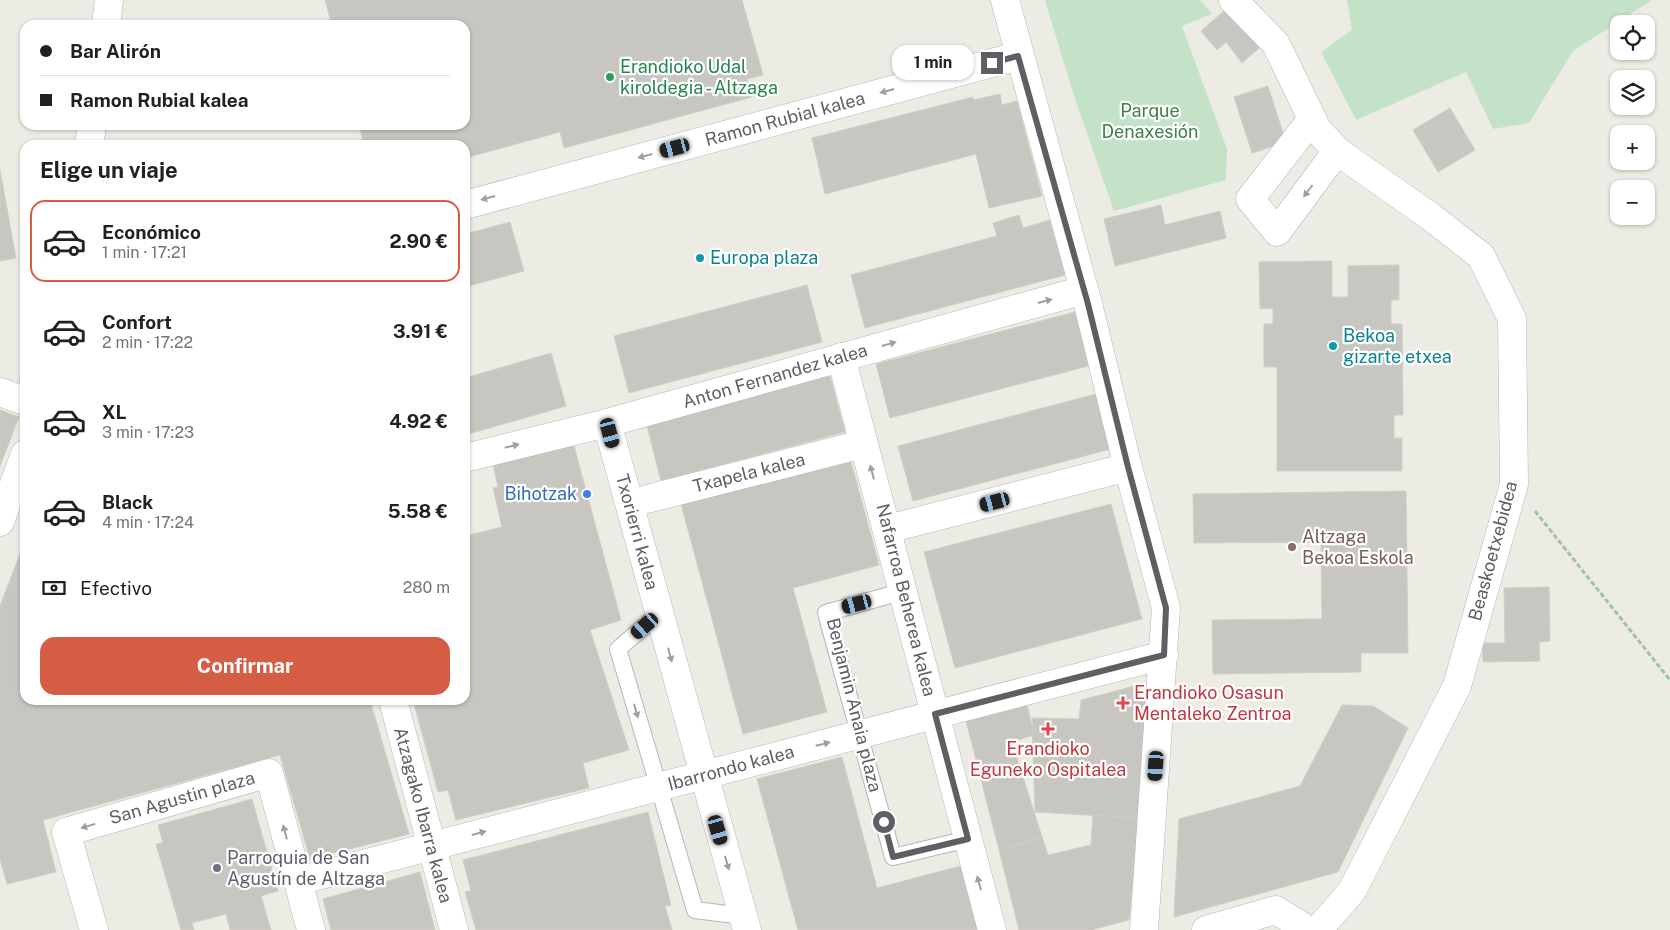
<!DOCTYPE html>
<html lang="es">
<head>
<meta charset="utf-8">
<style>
	:root { --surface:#fff; --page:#f6f6f6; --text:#202124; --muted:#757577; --line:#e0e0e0; --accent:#d45d43 }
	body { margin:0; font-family:"Public Sans",sans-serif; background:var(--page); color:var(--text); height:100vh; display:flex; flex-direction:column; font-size:19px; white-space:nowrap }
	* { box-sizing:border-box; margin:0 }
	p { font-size:16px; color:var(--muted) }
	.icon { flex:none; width:28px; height:28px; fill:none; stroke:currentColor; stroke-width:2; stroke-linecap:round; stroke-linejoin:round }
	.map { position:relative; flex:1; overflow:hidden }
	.side { position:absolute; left:20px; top:140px; width:450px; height:565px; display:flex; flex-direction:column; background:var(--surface); border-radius:15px; box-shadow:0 1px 4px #0004 }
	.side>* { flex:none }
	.guide { position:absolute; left:20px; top:20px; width:450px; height:110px; border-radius:15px; box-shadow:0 1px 4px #0004; display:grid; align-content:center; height:110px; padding:0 20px; background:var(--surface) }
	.tools { position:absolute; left:1610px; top:15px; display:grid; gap:10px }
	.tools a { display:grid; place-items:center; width:45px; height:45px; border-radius:10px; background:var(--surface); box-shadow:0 1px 4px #0004; font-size:25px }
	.end { position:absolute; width:22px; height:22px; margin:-11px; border:6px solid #5c5f63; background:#fff; box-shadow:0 0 0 2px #fff }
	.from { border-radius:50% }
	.bubble { position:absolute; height:35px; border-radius:15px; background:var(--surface); box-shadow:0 1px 4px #0004; font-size:16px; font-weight:700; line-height:35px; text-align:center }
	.car { position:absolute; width:15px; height:30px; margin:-15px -8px; border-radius:6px; box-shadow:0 0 4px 1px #0007; background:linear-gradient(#222 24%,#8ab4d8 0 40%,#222 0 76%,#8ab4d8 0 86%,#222 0) }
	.guide b { display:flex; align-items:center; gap:18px; height:48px; font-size:19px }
	.guide b+b { border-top:1px solid var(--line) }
	.guide i { width:12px; height:12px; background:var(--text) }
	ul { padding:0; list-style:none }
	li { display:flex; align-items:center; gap:15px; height:82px; margin:0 10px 8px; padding:0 10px; border:2px solid transparent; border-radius:15px }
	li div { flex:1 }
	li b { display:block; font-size:19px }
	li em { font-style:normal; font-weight:700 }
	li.selected { border-color:var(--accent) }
	li>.icon { width:45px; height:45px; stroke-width:1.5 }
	h2 { padding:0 20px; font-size:22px; line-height:60px }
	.pay { display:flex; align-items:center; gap:12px; height:55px; padding:0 20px; font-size:19px }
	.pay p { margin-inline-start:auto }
	.cta { display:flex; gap:10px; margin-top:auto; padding:10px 20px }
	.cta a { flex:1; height:58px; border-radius:15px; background:var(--accent); color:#fff; font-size:20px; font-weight:700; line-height:58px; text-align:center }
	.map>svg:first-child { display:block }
	.green { fill:#c4e2c7 }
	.building { fill:#c8c6c1; stroke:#d1cec3 }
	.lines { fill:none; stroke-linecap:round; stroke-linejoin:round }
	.lane-casing { stroke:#b5b6ba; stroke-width:18 }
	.street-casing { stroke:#b5b6ba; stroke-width:29 }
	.path { stroke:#9ec2ab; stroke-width:3; stroke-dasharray:5 2.5; stroke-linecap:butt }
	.lane { stroke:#fff; stroke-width:16 }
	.street { stroke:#fff; stroke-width:28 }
	.oneway { fill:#9d9fa1 }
	.route { stroke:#5c5f63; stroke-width:6 }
	.leisure-dot { fill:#2e9e5b; stroke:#fff; stroke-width:2 }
	.culture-dot { fill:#0f9aa8; stroke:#fff; stroke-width:2 }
	.shop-dot { fill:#3f7fe0; stroke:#fff; stroke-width:2 }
	.education-dot { fill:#8d6e63; stroke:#fff; stroke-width:2 }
	.health-dot { fill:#e0444e; stroke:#fff; stroke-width:2 }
	.worship-dot { fill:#6b7280; stroke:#fff; stroke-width:2 }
	.labels { text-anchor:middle; stroke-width:4.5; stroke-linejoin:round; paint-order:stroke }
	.leisure-label { font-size:18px; fill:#27864d; stroke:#fff; text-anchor:start }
	.park-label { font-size:18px; fill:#3f7f49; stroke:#fff }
	.street-label { font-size:18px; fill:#5c5f63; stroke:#fff }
	.culture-label { font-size:18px; fill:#0d838f; stroke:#fff; text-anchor:start }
	.shop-label { font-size:18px; fill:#366cbe; stroke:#fff; text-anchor:end }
	.education-label { font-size:18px; fill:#785e54; stroke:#fff; text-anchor:start }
	.health-label { font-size:18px; fill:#be3a42; stroke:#fff; text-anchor:start }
	.worship-label { font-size:18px; fill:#5b616d; stroke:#fff; text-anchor:start }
</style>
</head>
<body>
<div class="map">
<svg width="1670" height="930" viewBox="0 0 1670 930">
	<rect width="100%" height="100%" fill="#edece4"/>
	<g class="green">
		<polygon points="1045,0 1200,0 1212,14 1182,26 1227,149 1226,180 1114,211 1073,93"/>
		<polygon points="1347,0 1652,0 1573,51 1529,123 1493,129 1466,72 1356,120 1321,52 1352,30"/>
	</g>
	<g class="building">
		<polygon points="325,0 742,0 763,75 747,79 752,97 564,148 560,132 465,158 465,145 364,145 359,125 465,125 465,25 332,25"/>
		<polygon points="1232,4 1265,43 1242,63 1226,42 1217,50 1201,31"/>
		<polygon points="1268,86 1284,136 1279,137 1281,144 1252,153 1234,97"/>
		<polygon points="1000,94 1002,105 1017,101 1042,196 989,208 976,154 825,194 812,138 973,97 973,100"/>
		<polygon points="1450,108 1475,150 1438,172 1413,130"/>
		<polygon points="0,170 16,258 0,261"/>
		<polygon points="1161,205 1165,225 1220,211 1226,238 1115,266 1104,219"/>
		<polygon points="1019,215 1023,228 1050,220 1065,275 865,328 851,275 997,236 993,223"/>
		<polygon points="510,222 524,271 465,287 465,234"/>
		<polygon points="1332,261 1332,297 1348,297 1348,266 1399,265 1399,300 1391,300 1391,324 1402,324 1403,415 1394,415 1394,438 1402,438 1402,471 1277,471 1277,367 1264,367 1264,324 1273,324 1273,308 1260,309 1259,262"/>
		<polygon points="807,285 822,342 629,393 614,336"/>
		<polygon points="1075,312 1088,366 890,418 876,364"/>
		<polygon points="551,353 566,406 465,435 465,378"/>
		<polygon points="829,373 845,432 661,481 646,422"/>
		<polygon points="1096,394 1111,449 913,501 898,446"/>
		<polygon points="0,410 19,417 0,466"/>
		<polygon points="573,442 621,620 590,630 629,750 583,763 589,788 456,820 448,790 438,792 413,700 465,700 465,536 502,527 493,488 498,487 493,464"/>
		<polygon points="850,458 879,565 793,588 827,712 743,734 681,504"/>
		<polygon points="1406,491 1408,653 1361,653 1361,672 1213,674 1212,620 1322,619 1321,542 1194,543 1193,494"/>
		<polygon points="1111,504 1142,619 955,668 924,552"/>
		<polygon points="25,541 25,700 370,700 409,834 310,859 280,755 43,820 56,872 7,884 0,859 0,606"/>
		<polygon points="1549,587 1550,641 1539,642 1540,661 1483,662 1482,643 1505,643 1504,588"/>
		<polygon points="1150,682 1140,818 1035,812 1032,718 1079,719 1081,700"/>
		<polygon points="1025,696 1034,735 1012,742 1042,837 999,850 964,713"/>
		<polygon points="1342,705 1373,706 1408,728 1338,872 1174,917 1179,819 1300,786"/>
		<polygon points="842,757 877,888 961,866 978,930 798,930 757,779"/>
		<polygon points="252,799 278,891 261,896 271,930 230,930 226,914 192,923 194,930 181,930 156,844 163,843 158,825"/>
		<polygon points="648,812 671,905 665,906 672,930 476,930 465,892 471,891 463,860"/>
		<polygon points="1093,815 1140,818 1129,920 1091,930 1019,930 999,850 1042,837 1048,855 1091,845"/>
		<polygon points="420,872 435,930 331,930 323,899"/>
	</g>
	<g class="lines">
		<defs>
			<g id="lane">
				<polyline points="904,591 826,613 893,857 968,839"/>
				<polyline points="659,614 618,649 695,910 743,916"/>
			</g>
			<g id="street">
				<polyline points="1005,0 1088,304 1128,467 1166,608 1144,930"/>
				<polyline points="1233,0 1276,44 1317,129 1337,151 1431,217 1481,256 1512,319 1514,484 1457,686 1352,891 1318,930"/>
				<polyline points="106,25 109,0"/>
				<polyline points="1312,119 1250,199 1277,232 1337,151"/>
				<polyline points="89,145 92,125"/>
				<polyline points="465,205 1018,56"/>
				<polyline points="841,357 992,930"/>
				<polyline points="0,392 25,401"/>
				<polyline points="607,423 747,930"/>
				<polyline points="465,458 607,423 1084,290"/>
				<polyline points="647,499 851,447"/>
				<polyline points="0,522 25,454"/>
				<polyline points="888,529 1128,467"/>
				<polyline points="393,700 454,930"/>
				<polyline points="298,881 1164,655"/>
				<polyline points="94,930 66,832 269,773 311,930"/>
				<polyline points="1206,930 1276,910 1308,930"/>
			</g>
		</defs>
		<use href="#lane" class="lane-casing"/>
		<use href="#street" class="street-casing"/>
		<polyline class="path" points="1535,511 1670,680"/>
		<use href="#lane" class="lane"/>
		<use href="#street" class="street"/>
	</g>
	<defs><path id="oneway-solid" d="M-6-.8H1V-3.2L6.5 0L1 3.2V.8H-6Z" transform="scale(1.25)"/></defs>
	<g class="oneway">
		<use href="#oneway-solid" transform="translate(887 91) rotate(165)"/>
		<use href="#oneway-solid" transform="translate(645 156) rotate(165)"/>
		<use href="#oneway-solid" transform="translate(1308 191) rotate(127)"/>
		<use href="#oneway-solid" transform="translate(488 198) rotate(165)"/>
		<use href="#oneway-solid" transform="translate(1045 301) rotate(-15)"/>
		<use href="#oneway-solid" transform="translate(889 344) rotate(-16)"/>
		<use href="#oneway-solid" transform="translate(512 446) rotate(-14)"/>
		<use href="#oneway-solid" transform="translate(872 472) rotate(-105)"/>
		<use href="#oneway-solid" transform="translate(670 655) rotate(75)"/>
		<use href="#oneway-solid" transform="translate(636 711) rotate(74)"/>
		<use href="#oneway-solid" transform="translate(823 744) rotate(-14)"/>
		<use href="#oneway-solid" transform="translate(88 826) rotate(164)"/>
		<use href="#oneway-solid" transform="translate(285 832) rotate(-105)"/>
		<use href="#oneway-solid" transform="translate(479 833) rotate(-15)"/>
		<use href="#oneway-solid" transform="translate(727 863) rotate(74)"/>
		<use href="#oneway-solid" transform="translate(979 883) rotate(-105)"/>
	</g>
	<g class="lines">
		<polyline class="route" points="884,822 893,857 968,839 935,714 1164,655 1166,608 1128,467 1088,304 1018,56 992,63"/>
	</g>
	<circle class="leisure-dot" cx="610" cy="77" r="5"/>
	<g class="culture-dot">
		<circle cx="700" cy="258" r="5"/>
		<circle cx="1333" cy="346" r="5"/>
	</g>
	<circle class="shop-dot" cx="587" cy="494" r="5"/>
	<circle class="education-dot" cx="1292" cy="547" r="5"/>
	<g class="health-dot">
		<path d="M1120.5 695.5h5v5h5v5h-5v5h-5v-5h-5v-5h5z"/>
		<path d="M1045.5 721.5h5v5h5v5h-5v5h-5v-5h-5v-5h5z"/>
	</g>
	<circle class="worship-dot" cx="217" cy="868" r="5"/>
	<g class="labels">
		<g class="leisure-label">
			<text x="620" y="73">Erandioko Udal<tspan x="620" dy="21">kiroldegia - Altzaga</tspan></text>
		</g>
		<g class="park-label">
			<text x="1150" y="117">Parque<tspan x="1150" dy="21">Denaxesión</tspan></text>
		</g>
		<g class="street-label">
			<text transform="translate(785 119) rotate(-15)" y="6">Ramon Rubial kalea</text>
			<text transform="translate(775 376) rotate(-16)" y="6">Anton Fernandez kalea</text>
			<text transform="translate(749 473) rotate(-14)" y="6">Txapela kalea</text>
			<text transform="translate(637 532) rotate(75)" y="6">Txorierri kalea</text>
			<text transform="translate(1493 551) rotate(-75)" y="6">Beaskoetxebidea</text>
			<text transform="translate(906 600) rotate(76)" y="6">Nafarroa Beherea kalea</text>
			<text transform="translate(854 705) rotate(76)" y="6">Benjamin Anaia plaza</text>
			<text transform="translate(731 768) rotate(-15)" y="6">Ibarrondo kalea</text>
			<text transform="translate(182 798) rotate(-16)" y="6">San Agustin plaza</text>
			<text transform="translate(423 815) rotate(75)" y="6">Atzagako Ibarra kalea</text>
		</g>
		<g class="culture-label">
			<text x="710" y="264">Europa plaza</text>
			<text x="1343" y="342">Bekoa<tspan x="1343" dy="21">gizarte etxea</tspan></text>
		</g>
		<g class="shop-label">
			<text x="577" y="500">Bihotzak</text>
		</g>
		<g class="education-label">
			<text x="1302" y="543">Altzaga<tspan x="1302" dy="21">Bekoa Eskola</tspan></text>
		</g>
		<g class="health-label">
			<text x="1134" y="699">Erandioko Osasun<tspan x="1134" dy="21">Mentaleko Zentroa</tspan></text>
			<text x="1048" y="755" text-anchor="middle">Erandioko<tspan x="1048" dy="21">Eguneko Ospitalea</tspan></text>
		</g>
		<g class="worship-label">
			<text x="227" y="864">Parroquia de San<tspan x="227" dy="21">Agustín de Altzaga</tspan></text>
		</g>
	</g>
</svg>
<div class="tools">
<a><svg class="icon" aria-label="locate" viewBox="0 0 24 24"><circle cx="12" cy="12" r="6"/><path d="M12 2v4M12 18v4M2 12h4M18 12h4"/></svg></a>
<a><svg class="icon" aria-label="layers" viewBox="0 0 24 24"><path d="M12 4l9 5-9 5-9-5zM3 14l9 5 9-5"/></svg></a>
<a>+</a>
<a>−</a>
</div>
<i class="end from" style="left:884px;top:822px"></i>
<i class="end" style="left:992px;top:63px"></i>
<div class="bubble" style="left:892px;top:45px;width:82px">1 min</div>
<i class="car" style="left:675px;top:148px;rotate:255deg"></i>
<i class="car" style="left:610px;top:433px;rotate:165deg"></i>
<i class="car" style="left:995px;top:502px;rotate:255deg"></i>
<i class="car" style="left:857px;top:604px;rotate:255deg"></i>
<i class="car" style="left:645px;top:626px;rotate:229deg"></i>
<i class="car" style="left:1156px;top:766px;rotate:184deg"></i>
<i class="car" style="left:718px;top:830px;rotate:164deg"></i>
<div class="guide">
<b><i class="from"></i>Bar Alirón</b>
<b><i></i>Ramon Rubial kalea</b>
</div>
<section class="side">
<h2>Elige un viaje</h2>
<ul>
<li class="selected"><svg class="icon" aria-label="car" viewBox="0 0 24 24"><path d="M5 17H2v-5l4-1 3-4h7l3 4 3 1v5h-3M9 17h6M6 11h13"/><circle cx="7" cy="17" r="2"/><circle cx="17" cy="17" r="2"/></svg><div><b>Económico</b><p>1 min · 17:21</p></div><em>2.90 €</em></li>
<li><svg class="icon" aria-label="car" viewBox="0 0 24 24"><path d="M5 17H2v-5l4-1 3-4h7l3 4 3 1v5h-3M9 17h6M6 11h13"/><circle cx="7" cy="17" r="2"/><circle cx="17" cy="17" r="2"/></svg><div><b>Confort</b><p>2 min · 17:22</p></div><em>3.91 €</em></li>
<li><svg class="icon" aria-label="car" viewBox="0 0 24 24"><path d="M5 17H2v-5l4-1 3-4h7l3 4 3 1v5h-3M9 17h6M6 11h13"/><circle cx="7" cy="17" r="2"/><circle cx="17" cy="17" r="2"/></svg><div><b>XL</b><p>3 min · 17:23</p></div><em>4.92 €</em></li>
<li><svg class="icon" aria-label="car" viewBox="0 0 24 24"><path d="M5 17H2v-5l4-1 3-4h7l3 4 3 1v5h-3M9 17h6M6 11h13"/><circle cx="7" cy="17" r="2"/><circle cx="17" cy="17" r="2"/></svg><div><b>Black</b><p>4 min · 17:24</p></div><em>5.58 €</em></li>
</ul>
<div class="pay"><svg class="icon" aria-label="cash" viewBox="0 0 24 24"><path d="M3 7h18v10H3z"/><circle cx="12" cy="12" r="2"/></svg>Efectivo<p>280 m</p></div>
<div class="cta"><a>Confirmar</a></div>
</section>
</div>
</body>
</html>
